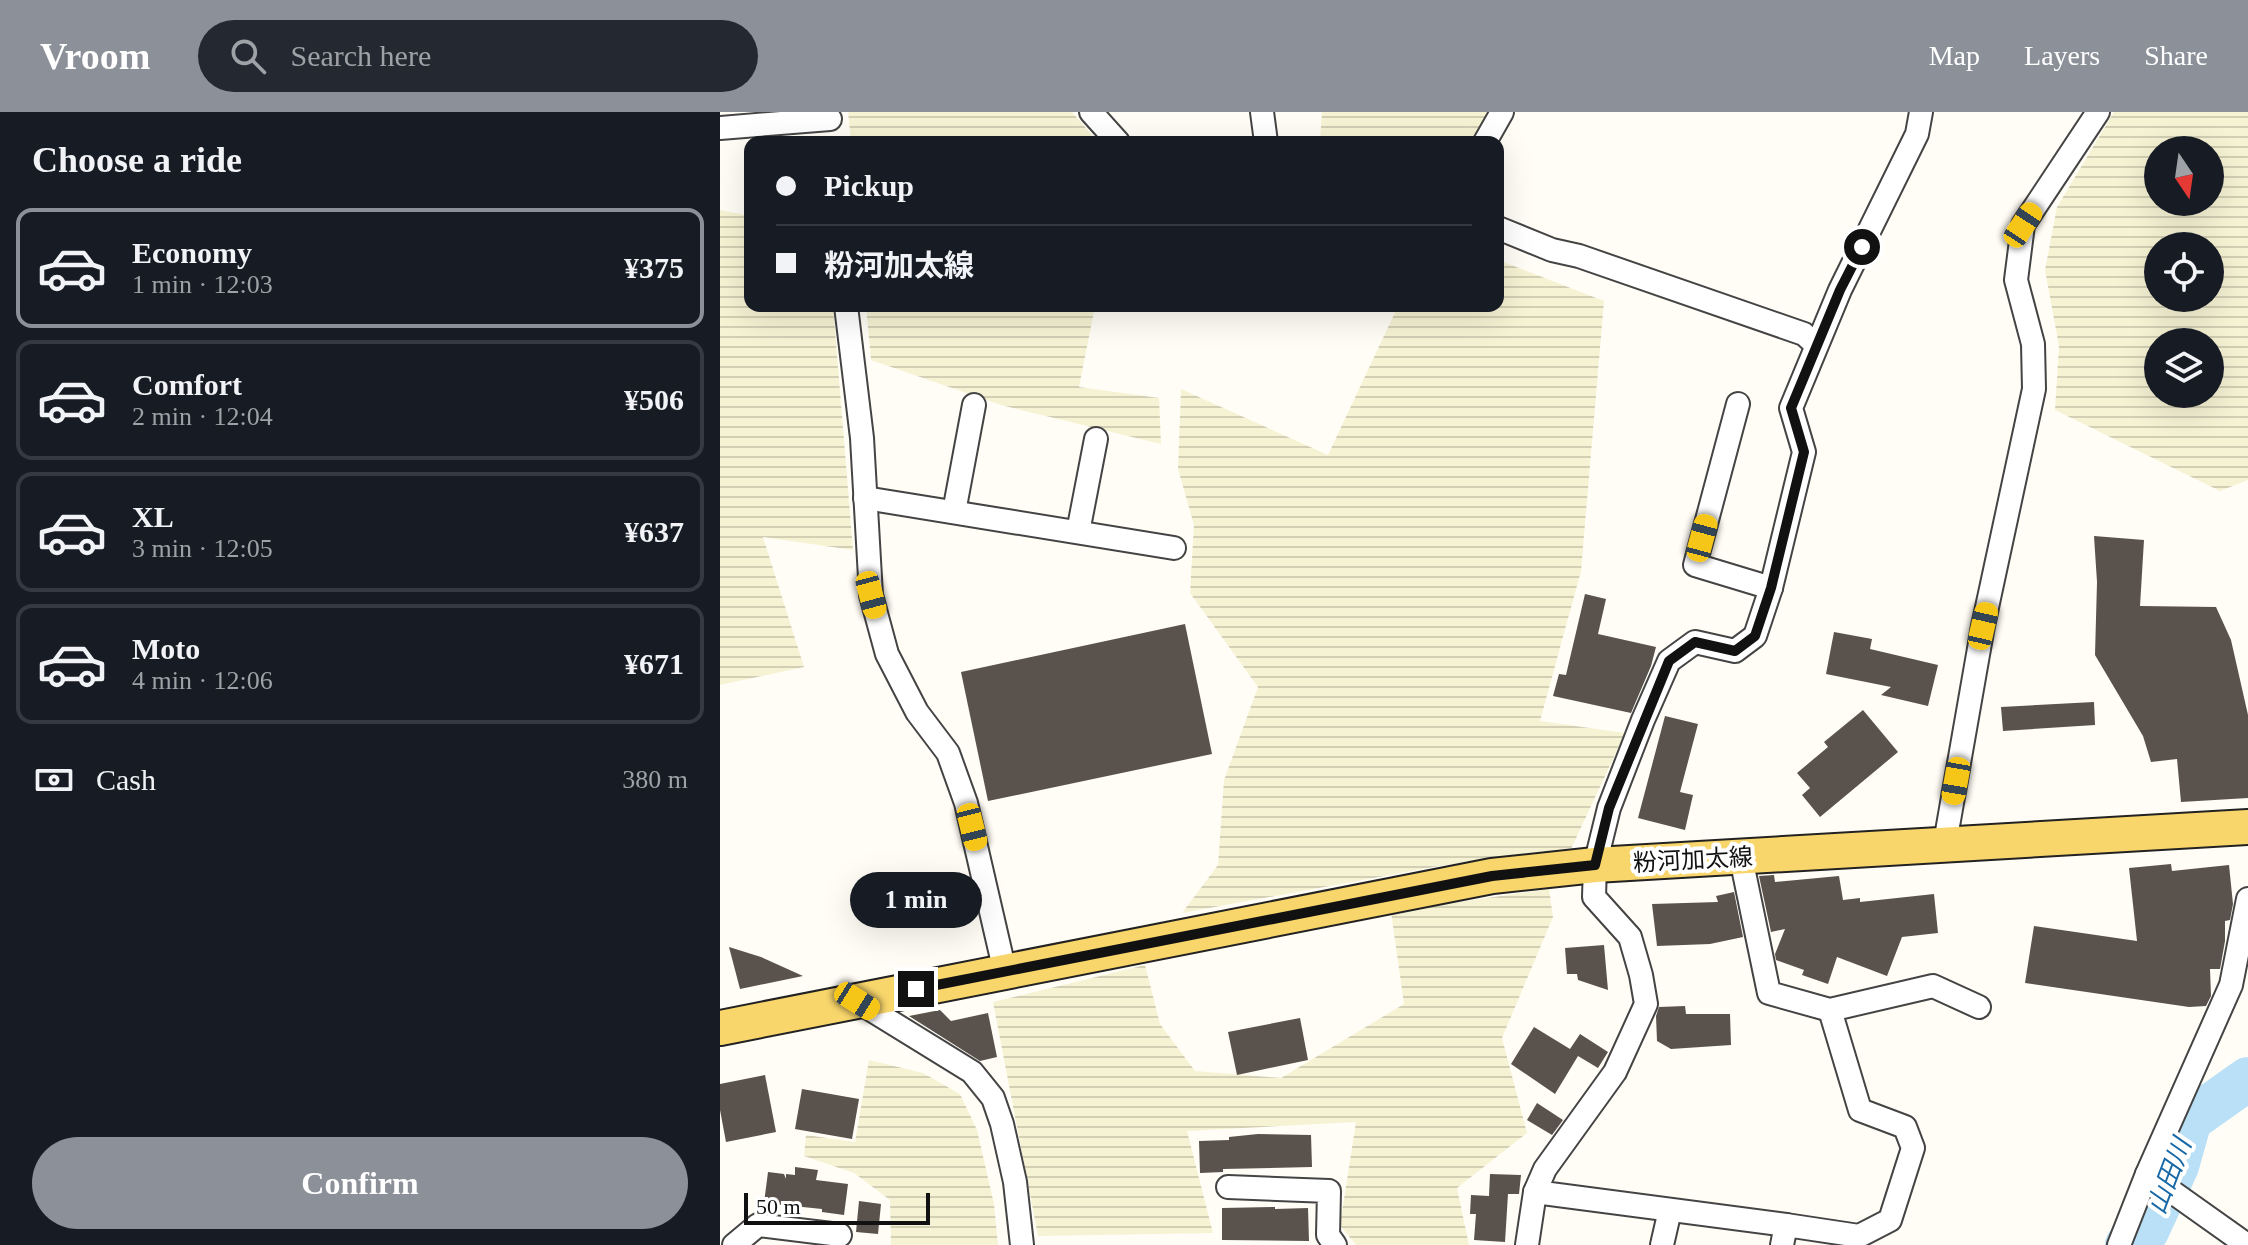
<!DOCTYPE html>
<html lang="en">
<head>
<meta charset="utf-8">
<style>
	:root { --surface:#171b24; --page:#242831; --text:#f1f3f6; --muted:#9ea1a6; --line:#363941; --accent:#8c9099 }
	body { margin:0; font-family:"Times New Roman","Noto Sans JP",serif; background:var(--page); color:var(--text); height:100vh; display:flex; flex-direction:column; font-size:30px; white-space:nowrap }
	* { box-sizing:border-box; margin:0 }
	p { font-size:26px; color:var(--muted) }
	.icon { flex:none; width:44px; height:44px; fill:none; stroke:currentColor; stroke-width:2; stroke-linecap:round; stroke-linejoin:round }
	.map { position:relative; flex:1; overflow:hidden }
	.details { display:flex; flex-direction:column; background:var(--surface); width:720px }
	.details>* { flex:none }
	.banner { position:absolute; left:24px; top:24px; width:760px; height:176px; border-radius:16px; box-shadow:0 8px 32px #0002; display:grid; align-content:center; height:176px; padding:0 32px; background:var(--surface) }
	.needle { width:52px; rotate:167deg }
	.buttons { position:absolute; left:1424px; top:24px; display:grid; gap:16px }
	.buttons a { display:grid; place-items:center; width:80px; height:80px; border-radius:50%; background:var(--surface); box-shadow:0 8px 32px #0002; font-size:40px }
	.scale { position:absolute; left:24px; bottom:20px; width:186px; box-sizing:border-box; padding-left:8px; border:4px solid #111; border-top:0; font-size:22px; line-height:28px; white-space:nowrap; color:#111; -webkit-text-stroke:6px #fff; paint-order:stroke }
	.end { position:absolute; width:36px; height:36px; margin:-18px; border:10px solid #111; background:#fff; box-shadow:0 0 0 4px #fff }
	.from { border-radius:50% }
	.bubble { position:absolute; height:56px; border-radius:28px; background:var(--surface); box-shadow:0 8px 32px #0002; font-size:26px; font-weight:700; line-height:56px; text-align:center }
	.car { position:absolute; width:24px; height:48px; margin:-24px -12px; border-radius:10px; box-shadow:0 0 6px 2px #0007; background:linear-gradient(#f5c518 24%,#345 0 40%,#f5c518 0 76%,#345 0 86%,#f5c518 0) }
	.banner b { display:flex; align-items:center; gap:28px; height:76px; font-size:30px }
	.banner b+b { border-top:2px solid var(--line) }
	.banner i { width:20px; height:20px; background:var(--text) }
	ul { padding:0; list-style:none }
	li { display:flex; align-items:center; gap:24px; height:120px; margin:0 16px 12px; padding:0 16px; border:4px solid var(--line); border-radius:16px }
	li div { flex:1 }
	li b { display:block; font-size:30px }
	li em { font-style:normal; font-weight:700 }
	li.current { border-color:var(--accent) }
	li>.icon { width:72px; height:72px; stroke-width:1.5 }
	h2 { padding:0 32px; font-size:36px; line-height:96px }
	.pay { display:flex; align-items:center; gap:20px; height:88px; padding:0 32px; font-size:30px }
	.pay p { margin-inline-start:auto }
	.cta { display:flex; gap:16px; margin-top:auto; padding:16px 32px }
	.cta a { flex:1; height:92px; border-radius:48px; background:var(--accent); color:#fff; font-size:32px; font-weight:700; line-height:92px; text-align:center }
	header { display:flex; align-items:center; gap:48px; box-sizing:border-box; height:112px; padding:0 40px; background:var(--accent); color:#fff }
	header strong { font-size:38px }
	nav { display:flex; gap:44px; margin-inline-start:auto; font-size:28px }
	.search { width:560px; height:72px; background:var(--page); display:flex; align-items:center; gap:20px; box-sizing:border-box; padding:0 28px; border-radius:44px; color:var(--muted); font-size:30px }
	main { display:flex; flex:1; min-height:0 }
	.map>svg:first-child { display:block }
	.farmland { fill:url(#farmland-rules); fill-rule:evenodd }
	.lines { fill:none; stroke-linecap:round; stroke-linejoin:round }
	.river { stroke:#b9e0f7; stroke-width:44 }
	.building { fill:#5a524d }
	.minor-casing { stroke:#444; stroke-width:26 }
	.primary-casing { stroke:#222; stroke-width:38 }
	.minor { stroke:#fff; stroke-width:22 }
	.primary { stroke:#f9d66b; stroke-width:34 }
	.route { stroke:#111; stroke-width:10 }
	.labels { text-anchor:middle; stroke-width:8; stroke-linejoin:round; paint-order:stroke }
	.street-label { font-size:24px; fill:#111; stroke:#fff }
	.water-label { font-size:26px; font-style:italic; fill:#1768a6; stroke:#fff }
</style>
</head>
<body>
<header>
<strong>Vroom</strong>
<div class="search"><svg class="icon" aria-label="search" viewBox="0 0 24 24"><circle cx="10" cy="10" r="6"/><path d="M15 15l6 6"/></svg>Search here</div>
<nav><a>Map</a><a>Layers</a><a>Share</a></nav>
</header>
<main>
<section class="details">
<h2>Choose a ride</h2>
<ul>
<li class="current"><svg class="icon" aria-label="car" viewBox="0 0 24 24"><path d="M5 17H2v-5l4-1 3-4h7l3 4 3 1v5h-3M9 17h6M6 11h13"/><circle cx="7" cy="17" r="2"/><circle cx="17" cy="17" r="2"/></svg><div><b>Economy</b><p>1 min · 12:03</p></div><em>¥375</em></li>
<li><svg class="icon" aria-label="car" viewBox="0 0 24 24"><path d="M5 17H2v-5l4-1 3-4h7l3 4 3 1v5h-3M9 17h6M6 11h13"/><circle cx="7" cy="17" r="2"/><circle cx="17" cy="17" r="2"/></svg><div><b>Comfort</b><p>2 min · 12:04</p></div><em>¥506</em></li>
<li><svg class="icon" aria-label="car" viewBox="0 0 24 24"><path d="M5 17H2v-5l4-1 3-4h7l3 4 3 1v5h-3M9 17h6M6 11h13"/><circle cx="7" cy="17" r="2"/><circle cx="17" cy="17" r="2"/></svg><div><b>XL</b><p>3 min · 12:05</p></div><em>¥637</em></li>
<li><svg class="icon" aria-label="car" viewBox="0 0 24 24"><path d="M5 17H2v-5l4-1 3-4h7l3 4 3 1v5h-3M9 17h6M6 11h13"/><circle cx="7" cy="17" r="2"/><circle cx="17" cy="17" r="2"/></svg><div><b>Moto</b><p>4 min · 12:06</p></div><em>¥671</em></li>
</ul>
<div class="pay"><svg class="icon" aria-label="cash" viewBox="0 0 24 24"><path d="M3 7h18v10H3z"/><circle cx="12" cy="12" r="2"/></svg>Cash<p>380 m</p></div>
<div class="cta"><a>Confirm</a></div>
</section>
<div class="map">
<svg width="1528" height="1133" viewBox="0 0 1528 1133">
	<defs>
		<pattern id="farmland-rules" width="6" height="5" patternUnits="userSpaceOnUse" patternTransform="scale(2)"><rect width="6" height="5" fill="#f6f3d4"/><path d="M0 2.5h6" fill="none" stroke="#d2cfb5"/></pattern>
	</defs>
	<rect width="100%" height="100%" fill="#fffdf5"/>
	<g class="farmland">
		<polygon points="128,0 352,0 378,30 131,30"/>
		<polygon points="602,0 773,0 755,30 600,30"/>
		<path d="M 1394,0 L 1528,0 L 1528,368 L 1500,379 L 1335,298 L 1339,234 L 1325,158 L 1337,95 ZM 1438,38 L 1490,38 L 1490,90 L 1438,90 ZM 1490,134 L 1490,186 L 1438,186 L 1438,134 ZM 1490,230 L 1490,282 L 1438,282 L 1438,230 Z"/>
		<polygon points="0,98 30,104 30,194 113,194 133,438 43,425 84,555 0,573"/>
		<polygon points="778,148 884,189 861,459 820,609 905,621 851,737 719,754 462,801 498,753 504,668 538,575 470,481 474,413 458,357 461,277 608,343 678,194 778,194"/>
		<polygon points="146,194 375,194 359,275 439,286 441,332 281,293 151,248"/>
		<polygon points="829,777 833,805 782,926 807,1021 737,1076 749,1133 636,1133 620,1113 636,1010 467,1019 493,1121 318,1124 273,890 425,853 440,912 475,959 561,966 684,892 671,800"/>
		<polygon points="149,948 203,961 240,982 257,1018 274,1092 278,1133 171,1133 170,1088 134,1061 84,1044 86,1023 135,1030"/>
	</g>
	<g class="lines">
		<polyline class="river" points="1407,1133 1427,1119 1457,1054 1470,1008 1528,967"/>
	</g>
	<g class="building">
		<polygon points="1374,424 1424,428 1420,494 1496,495 1511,528 1528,603 1528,686 1461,690 1457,647 1431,650 1423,624 1375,543 1377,470"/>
		<polygon points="865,482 886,487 878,522 936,535 931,554 911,601 833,584 839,562 846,563"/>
		<polygon points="465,512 492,642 268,689 241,560"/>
		<polygon points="1114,520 1152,527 1150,537 1218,553 1208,594 1161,583 1171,575 1106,562"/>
		<polygon points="1374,590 1375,613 1283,619 1281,595"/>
		<polygon points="1143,598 1178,640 1100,705 1082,683 1090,676 1077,661 1108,635 1104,630"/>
		<polygon points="945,604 978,612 960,680 973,683 965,718 918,706"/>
		<polygon points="1451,752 1452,759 1509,753 1513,792 1510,808 1505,809 1505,829 1500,857 1490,857 1491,884 1486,894 1469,895 1305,871 1314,814 1417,829 1409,756"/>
		<polygon points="1054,763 1055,770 1119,764 1123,788 1140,786 1140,790 1214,782 1218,821 1182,825 1167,864 1117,845 1108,872 1082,863 1084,858 1056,848 1055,842 1065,817 1051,820 1039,764"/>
		<polygon points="1014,780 1023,825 990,832 937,834 932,792 998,790 996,784"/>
		<polygon points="884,833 888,878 858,868 857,862 847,862 845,836"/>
		<polygon points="9,835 41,845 83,864 20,877"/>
		<polygon points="965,894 966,902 1010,902 1011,933 951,937 937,929 936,904 939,895"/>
		<polygon points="220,898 231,909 268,901 277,945 260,949 189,904"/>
		<polygon points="580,906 588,948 517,963 508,920"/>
		<polygon points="814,915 850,937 860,922 888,940 878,956 858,944 835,982 791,952"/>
		<polygon points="45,963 56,1020 6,1030 0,998 0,972"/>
		<polygon points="82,977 139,987 132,1027 75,1017"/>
		<polygon points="817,991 843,1008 832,1023 807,1008"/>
		<polygon points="538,1022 591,1023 592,1055 503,1057 503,1060 480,1061 479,1029 509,1028 509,1025"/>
		<polygon points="75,1055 98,1058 96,1068 128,1072 124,1103 102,1100 102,1097 44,1091 48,1060 64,1062 66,1067 66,1062 75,1063"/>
		<polygon points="770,1062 801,1063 799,1082 788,1082 785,1130 754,1128 756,1102 750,1102 751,1083 769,1084"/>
		<polygon points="139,1089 161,1092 158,1122 136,1120"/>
		<polygon points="555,1095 555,1097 588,1096 589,1129 502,1128 502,1096"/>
	</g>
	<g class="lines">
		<defs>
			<g id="minor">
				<polyline points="371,0 398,30"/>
				<polyline points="542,0 546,30"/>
				<polyline points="0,16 110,7"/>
				<polyline points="765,30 782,0"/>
				<polyline points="778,116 832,138 859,144 1084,222 1096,233"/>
				<polyline points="126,194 142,326 151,483 167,542 197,600 228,641 246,691 285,860"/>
				<polyline points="1018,292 975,453 1051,476"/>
				<polyline points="145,386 454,436"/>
				<polyline points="234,400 254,293"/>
				<polyline points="358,420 376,327"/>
				<polyline points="1225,731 1263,514 1314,277 1313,232 1296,168 1303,113 1378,0"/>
				<polyline points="1021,746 1049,881 1110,898 1213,874 1259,895"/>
				<polyline points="137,889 252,960 273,986 282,1012 295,1070 302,1133"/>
				<polyline points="1427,1062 1527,1133"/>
				<polyline points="508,1075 609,1079 608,1123 615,1133"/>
				<polyline points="1066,1113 815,1080 825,1057 895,960 926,892 921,863 910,825 874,785 875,753 889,696 923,608 949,549 975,530 1015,539 1035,524 1051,476 1084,340 1071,296 1120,178 1197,22 1201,0"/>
				<polyline points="14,1133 38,1113 120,1123"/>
				<polyline points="807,1133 815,1080"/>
				<polyline points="942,1133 950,1098"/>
				<polyline points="1062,1133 1066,1113 1139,1124 1170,1108 1193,1036 1185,1015 1140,998 1110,898"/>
				<polyline points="1399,1133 1427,1062 1511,873 1528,787"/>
			</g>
			<polyline id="primary" points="0,916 772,764 875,753 1528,715"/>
		</defs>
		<use href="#minor" class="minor-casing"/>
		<use href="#primary" class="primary-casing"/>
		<use href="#minor" class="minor"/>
		<use href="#primary" class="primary"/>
	</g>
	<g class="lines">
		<polyline class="route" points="196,877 772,764 875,753 889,696 949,549 975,530 1015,539 1035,524 1051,476 1084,340 1071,296 1120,178 1142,135"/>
	</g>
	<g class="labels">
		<g class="street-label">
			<text transform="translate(973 748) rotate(-3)" y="8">粉河加太線</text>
		</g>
		<g class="water-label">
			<text transform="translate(1449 1064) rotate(-69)" y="9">山田川</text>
		</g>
	</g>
</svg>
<div class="buttons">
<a><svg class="needle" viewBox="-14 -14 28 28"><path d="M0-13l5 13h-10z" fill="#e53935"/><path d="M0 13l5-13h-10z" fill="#9ea1a6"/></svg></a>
<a><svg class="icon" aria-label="locate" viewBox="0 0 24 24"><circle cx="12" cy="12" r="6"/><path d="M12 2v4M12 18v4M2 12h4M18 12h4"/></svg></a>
<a><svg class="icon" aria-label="layers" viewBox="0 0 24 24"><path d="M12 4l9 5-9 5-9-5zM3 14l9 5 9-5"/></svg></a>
</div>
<div class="scale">50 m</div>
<i class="end from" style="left:1142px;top:135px"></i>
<i class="end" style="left:196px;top:877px"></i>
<div class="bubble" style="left:130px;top:760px;width:132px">1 min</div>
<i class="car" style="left:1303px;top:113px;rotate:33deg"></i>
<i class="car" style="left:982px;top:426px;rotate:15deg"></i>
<i class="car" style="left:151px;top:483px;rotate:165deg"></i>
<i class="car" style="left:1263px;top:514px;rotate:13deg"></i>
<i class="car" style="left:1236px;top:669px;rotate:190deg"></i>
<i class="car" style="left:252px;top:715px;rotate:166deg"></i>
<i class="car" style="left:137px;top:889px;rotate:122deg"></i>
<div class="banner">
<b><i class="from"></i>Pickup</b>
<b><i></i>粉河加太線</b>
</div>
</div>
</main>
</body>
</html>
